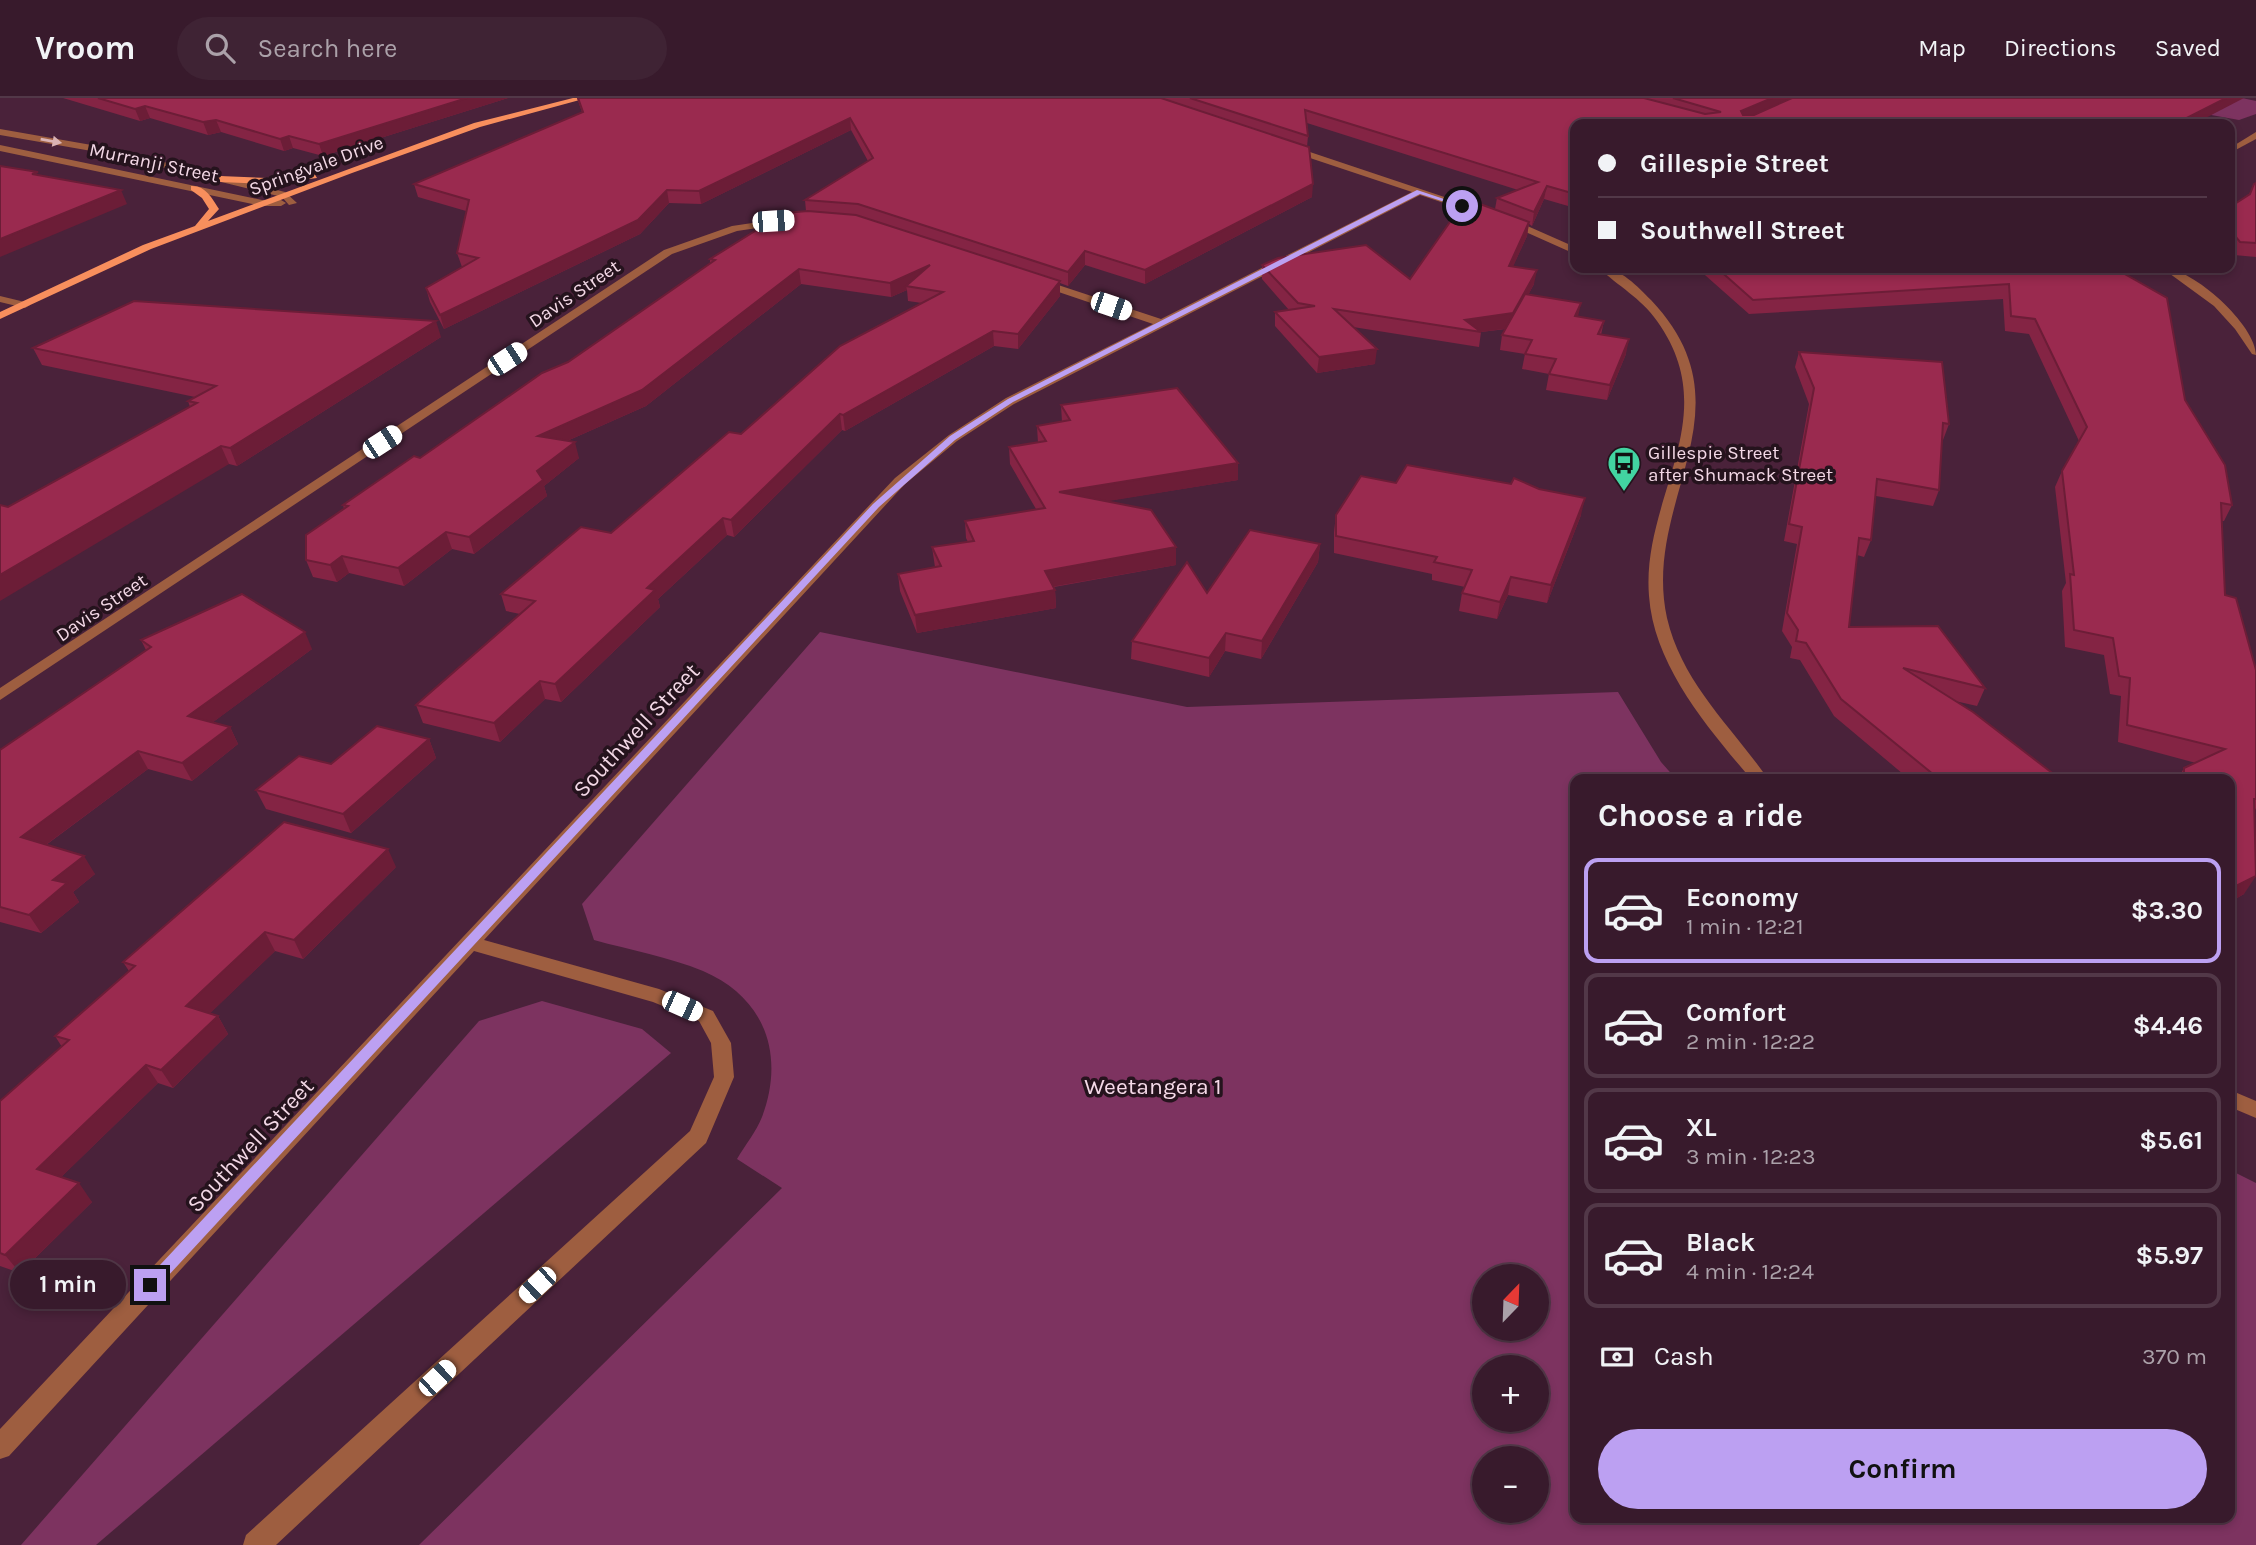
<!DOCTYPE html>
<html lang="en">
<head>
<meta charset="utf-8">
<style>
	:root { --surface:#381a2c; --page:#3f2334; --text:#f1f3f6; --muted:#aba1a9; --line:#523848; --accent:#bca0f2 }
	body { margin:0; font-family:Karla,sans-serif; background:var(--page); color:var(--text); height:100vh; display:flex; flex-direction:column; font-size:26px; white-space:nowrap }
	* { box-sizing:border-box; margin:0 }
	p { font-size:23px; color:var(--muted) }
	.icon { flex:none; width:38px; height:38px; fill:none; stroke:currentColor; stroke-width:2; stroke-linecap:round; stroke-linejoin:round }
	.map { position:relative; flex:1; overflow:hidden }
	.details { position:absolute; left:1570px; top:676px; width:665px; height:749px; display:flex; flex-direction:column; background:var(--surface); border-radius:14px; box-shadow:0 4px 10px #0003,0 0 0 2px var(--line) }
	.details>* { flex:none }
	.guide { position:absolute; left:1570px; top:21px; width:665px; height:154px; border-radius:14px; box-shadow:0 4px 10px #0003,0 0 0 2px var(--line); display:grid; align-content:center; height:154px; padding:0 28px; background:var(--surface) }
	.needle { width:46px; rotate:23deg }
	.controls { position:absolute; left:1472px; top:1166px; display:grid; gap:14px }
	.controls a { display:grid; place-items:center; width:77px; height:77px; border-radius:50%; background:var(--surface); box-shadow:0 4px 10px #0003,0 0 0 2px var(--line); font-size:35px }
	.end { position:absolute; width:32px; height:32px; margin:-16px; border:9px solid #bca0f2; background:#111; box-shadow:0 0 0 4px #111 }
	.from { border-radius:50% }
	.bubble { position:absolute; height:49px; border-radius:24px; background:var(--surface); box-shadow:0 4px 10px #0003,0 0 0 2px var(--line); font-size:23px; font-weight:700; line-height:49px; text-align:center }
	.car { position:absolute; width:21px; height:42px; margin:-21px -10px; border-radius:9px; box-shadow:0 0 5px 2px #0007; background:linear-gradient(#fff 24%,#345 0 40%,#fff 0 76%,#345 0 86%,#fff 0) }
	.guide b { display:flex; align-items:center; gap:24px; height:66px; font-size:26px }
	.guide b+b { border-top:2px solid var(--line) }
	.guide i { width:18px; height:18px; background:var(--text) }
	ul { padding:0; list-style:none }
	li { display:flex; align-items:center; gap:21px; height:105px; margin:0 14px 10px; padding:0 14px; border:4px solid var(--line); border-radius:14px }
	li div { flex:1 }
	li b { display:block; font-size:26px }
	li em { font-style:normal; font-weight:700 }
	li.current { border-color:var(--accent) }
	li>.icon { width:63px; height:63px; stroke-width:1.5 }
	h2 { padding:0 28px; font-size:32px; line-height:84px }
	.pay { display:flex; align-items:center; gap:18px; height:77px; padding:0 28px; font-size:26px }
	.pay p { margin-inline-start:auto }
	.cta { display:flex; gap:14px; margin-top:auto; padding:14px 28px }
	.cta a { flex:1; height:80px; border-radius:42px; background:var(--accent); color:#111; font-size:28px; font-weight:700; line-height:80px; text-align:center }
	header { display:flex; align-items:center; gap:42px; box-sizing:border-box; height:98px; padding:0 35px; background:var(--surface); border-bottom:2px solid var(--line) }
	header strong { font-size:33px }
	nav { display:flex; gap:38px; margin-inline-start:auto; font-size:24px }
	.search { width:490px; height:63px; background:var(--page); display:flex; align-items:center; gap:18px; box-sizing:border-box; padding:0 24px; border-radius:38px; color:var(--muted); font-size:26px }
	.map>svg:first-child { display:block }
	.green { fill:#7d3360; fill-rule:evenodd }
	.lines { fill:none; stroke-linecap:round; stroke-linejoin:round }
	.minor { fill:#9e5e40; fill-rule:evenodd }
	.major { fill:#f88f5d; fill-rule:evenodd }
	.wall { fill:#842444 }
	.shaded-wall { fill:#6c1d37 }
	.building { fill:#9a2a4f; stroke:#6c1d37; stroke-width:2 }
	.oneway { fill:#dab3b4 }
	.route { fill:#bca0f2 }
	.labels { text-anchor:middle; stroke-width:7; stroke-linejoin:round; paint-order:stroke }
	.far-street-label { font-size:19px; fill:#f3d8e6; stroke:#25131d }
	.far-poi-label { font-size:19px; fill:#f3d8e6; stroke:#25131d; text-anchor:start }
	.street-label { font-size:23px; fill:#f3d8e6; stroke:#25131d }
	.park-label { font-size:23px; fill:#f6dae9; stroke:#25131d }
</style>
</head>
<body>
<header>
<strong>Vroom</strong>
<div class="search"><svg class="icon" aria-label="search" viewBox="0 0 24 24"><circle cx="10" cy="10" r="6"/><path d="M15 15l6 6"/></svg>Search here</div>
<nav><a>Map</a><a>Directions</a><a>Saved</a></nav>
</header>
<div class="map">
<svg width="2256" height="1447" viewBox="0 0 2256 1447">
	<rect width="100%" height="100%" fill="#4a223a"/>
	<g class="green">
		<polygon points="2117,0 2242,0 2256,3 2256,16 2239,22"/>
		<path d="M 820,534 L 1187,609 L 1618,594 L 1661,664 L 1676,681 L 1575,681 L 1575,1419 L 2230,1419 L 2230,1072 L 2256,1085 L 2256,1447 L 419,1447 L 782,1090 L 737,1061 C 745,1047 756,1034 762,1019 C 785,958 766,900 703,873 C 669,859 630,852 594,842 L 582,806 ZM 1484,1178 L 1536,1178 L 1536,1230 L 1484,1230 ZM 1484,1269 L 1536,1269 L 1536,1321 L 1484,1321 ZM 1484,1360 L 1536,1360 L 1536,1412 L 1484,1412 Z"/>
		<polygon points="542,903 642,931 671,955 96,1447 21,1447 479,923"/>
	</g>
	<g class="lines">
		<g class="minor">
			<polygon points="0,31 103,49 285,94 297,105 289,107 282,99 103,55 0,37"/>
			<polygon points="2256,34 2256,41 2230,55 2230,50"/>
			<polygon points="0,47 262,102 281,102 286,105 281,108 262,108 0,53"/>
			<polygon points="1289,47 1516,123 1575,149 1575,156 1510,127 1420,97 1014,306 957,343 905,386 484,842 659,891 713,913 731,945 734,979 706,1045 276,1447 243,1447 246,1437 690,1033 714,979 711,945 699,923 653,904 474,853 9,1358 0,1361 0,1331 895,380 949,337 1006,300 1153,226 1035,186 1035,182 1043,182 1161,221 1412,94 1286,52"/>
			<polygon points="793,119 798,122 796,124 737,133 672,156 0,602 0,590 664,152 732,128"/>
			<path d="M 1599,170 C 1620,169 1637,188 1651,202 C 1755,312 1641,401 1667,520 C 1682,585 1732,629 1768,681 L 1751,681 C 1708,630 1654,568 1649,498 C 1641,399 1726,319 1657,223 C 1641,200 1618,188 1599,170 Z"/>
			<path d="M 2162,170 C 2192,169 2256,227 2256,257 L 2252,256 L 2235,231 L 2214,208 Z"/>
			<polygon points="0,198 29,205 30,207 25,210 0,204"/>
			<polygon points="2230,992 2256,1003 2256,1020 2230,1009"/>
		</g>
		<g class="major">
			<path d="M 573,0 L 587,0 L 480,29 L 352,75 L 151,151 L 0,221 L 0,214 L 143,147 L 195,128 L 209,111 L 202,100 L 191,92 L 191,88 C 205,87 212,100 219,111 L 208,123 L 474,25 Z"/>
			<polygon points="314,75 317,80 268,86 220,84 215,81 220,78 268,80"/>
		</g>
	</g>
	<g class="wall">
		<polygon points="63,0 508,0 323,58 293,50 284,53 221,34 208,37 150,20 140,23"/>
		<polygon points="577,0 2244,0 1575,26 1575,110 1544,101 1532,128 1529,126 1527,138 1513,168 1534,186 1528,197 1579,219 1604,223 1601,237 1626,256 1607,302 1546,292 1549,276 1522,271 1525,256 1500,252 1502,237 1506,231 1481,234 1479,249 1353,229 1375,266 1317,275 1275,228 1275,214 1289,212 1262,181 1262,167 1410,181 1495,111 1497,100 1518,92 1307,25 1308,38 1307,49 1312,99 1145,186 1085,167 1068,188 1060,185 1060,198 1018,251 994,248 845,333 842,332 734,439 727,437 658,501 660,509 561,604 545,601 500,644 423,625 416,607 520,516 506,513 501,496 611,435 741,336 922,205 908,203 907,192 891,199 801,186 646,308 567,343 579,360 544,388 547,398 474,456 452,451 404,488 349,475 337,484 313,479 306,462 344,411 343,407 420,360 568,264 710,165 710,161 806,113 805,102 868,63 851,32 701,106 669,105 640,136 444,231 430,204 426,190 462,169 457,155 466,113 418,99 414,86 582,14"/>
		<polygon points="2256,85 2256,159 2234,157 2230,153 2230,109 2249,96"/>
		<polygon points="1697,170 2114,170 2185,302 2232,407 2224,423 2222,423 2225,497 2256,572 2256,710 2255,712 2244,796 2230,804 2230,681 2178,681 2184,670 2196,665 2118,644 2121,598 2110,596 2104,557 2065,549 2062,493 2066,485 2055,389 2062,373 2079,343 2029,236 2005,233 2003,201 1749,216"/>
		<polygon points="441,239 237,368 229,366 8,409 190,309 188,303 195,299 42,267 33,250"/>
		<polygon points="1799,254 1949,326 1943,342 1942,341 1939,392 1933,408 1876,398 1871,442 1864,459 1857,457 1849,529 1985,590 1977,608 1955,603 2060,681 1909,681 1834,618 1800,562 1790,560 1792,549 1782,533 1797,446 1784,443 1809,306 1795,269"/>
		<polygon points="1061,307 1238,382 1106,403 1176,467 1054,489 1055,492 1056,510 917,535 900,493 898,476 935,469 932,449 968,444 966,440 965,423 1036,411 1010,366 1009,349 1038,345 1037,328 1062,324"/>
		<polygon points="1396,385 1581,417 1547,505 1508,497 1497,521 1459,513 1462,495 1465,489 1432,482 1432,476 1334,455 1334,434 1336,417"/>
		<polygon points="1320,446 1318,464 1261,561 1225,553 1209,579 1131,561 1132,543 1207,495"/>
		<polygon points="141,542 312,551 213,624 230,629 238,646 192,683 148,671 46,747 95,776 73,794 79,804 41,835 0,824 0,652 146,552"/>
		<polygon points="429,641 436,660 351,735 266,711 256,692 331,666"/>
		<polygon points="396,769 303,861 275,853 210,915 218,918 228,936 173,990 158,985 61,1079 92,1104 20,1175 0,1168 0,1003 62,949 55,938 129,873 123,864"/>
	</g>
	<g class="shaded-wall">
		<polygon points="467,0 508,0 323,58 319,46"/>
		<polygon points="1772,0 1797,0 1738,25 1741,13"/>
		<polygon points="2226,0 2244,0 2194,26 2175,26"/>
		<polygon points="145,8 150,20 140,23 135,11"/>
		<polygon points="850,20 851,32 701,106 699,93"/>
		<polygon points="216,22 221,34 208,37 203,24"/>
		<polygon points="289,38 293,50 284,53 280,41"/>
		<polygon points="1313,86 1312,99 1145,186 1145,172"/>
		<polygon points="1547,88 1544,101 1532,128 1534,114"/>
		<polygon points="121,92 127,106 0,159 0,141"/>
		<polygon points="667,92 669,105 640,136 444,231 440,217"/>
		<polygon points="1529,124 1527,138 1507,182 1509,168"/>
		<polygon points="1085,153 1085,167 1068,188 1068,174"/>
		<polygon points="930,167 906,188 907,192 891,199 890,185"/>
		<polygon points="799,171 801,186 646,308 542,354 538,338"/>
		<polygon points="1537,172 1534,186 1511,230 1481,234 1465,222"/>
		<polygon points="1060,183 1060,198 1018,251 1018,236"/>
		<polygon points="1581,205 1578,219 1575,218"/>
		<polygon points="436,223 441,239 237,368 230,350"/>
		<polygon points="993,233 994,248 845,333 843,317"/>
		<polygon points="1629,241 1626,256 1607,302 1610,287"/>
		<polygon points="1377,251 1375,266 1317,275 1319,259"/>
		<polygon points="840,316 842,332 734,439 731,422"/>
		<polygon points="575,344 579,360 544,388 547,398 474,456 469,439 537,373"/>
		<polygon points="221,348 229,366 0,503 0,477"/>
		<polygon points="1238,365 1238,382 1060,411 1059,394"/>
		<polygon points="1585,400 1581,417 1547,505 1551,487"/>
		<polygon points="723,420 727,437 658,501 660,509 561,604 555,586 647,490"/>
		<polygon points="446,434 452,451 404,488 398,470"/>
		<polygon points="1320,446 1318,464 1261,561 1262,543"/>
		<polygon points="1176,449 1176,467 1045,490 1045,473"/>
		<polygon points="342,458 349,475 337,484 330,467"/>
		<polygon points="1511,479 1508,497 1497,521 1500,504"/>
		<polygon points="1055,492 1056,510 917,535 915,517"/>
		<polygon points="305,534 312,551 197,636 188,618"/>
		<polygon points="1226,535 1225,553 1209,579 1209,560"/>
		<polygon points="540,583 545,601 500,644 494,625"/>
		<polygon points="230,629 238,646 192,683 182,665"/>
		<polygon points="429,641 436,660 351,735 343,716"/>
		<polygon points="138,653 148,671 32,757 21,739"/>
		<polygon points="388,751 396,769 303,861 294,842"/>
		<polygon points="84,758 95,776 73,794 79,804 41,835 29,817 53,782"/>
		<polygon points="2256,778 2244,796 2230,804 2230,791"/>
		<polygon points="265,834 275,853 198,927 186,908"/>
		<polygon points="218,918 228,936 173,990 161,972"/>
		<polygon points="146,967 158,985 51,1089 37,1071"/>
		<polygon points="79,1085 92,1104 20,1175 5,1157"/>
	</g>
	<g class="building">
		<polygon points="98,0 467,0 319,46 289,38 280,41 216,22 203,24 145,8 135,11"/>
		<polygon points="578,0 1161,0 1309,49 1313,86 1145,172 1085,153 1068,174 858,106 805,102 873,60 850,20 699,93 667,92 638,122 440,217 426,190 478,160 457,155 469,102 414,86 583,14"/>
		<polygon points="1190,0 1644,0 1705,16 1721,14 1673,0 1772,0 1741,13 1743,17 1754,17 1792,0 2226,0 2175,26 1575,26 1575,96 1547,88 1534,114 1497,100 1538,84 1305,12 1308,38"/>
		<polygon points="0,68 38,74 32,76 121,92 0,141"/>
		<polygon points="2256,85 2256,145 2240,144 2230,132 2230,109 2250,96 2254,86"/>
		<polygon points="1480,106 1529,124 1509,168 1537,172 1513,215 1465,222 1481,234 1334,211 1377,251 1319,259 1275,214 1315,208 1298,205 1262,167 1278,160 1366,147 1410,181 1457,114"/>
		<polygon points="808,113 856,117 1060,183 1018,236 993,233 843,317 840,316 731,422 723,420 647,490 655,492 555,586 540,583 494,625 416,607 535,503 501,496 581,429 611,435 729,334 741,336 840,248 943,194 906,188 930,167 890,185 799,171 642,292 538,338 575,344 537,373 543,382 469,439 446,434 398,470 342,458 330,467 306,462 306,437 348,408 343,407 414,358 420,360 542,275 568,264 715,162 710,161 784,115"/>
		<polygon points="1717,170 2114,170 2167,200 2185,302 2225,367 2232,407 2221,405 2225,497 2236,500 2256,572 2256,701 2254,701 2256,778 2230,791 2230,681 2184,681 2184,670 2225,651 2127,627 2130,580 2119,578 2113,540 2074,532 2070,476 2074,477 2062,373 2087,329 2035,221 2011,218 2009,186 1753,202"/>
		<polygon points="1525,196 1581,205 1575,218 1604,223 1598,236 1629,241 1610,287 1549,276 1556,261 1525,256 1532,242 1502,237"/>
		<polygon points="134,203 436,223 230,350 221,348 0,477 0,407 8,409 197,305 188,303 216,288 33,250"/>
		<polygon points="1799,254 1942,264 1949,326 1943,325 1939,392 1877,381 1871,442 1859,440 1849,529 1938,528 1985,590 1903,570 1973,614 2060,681 1939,681 1841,601 1806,545 1796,543 1798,532 1787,515 1802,429 1789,426 1814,290"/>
		<polygon points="1177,290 1238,365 1059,394 1151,412 1176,449 1045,473 1055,492 915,517 898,476 941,468 932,449 974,443 965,423 1045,410 1009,349 1046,343 1037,328 1070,322 1061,307"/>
		<polygon points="1407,367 1511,386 1514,380 1539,391 1585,400 1551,487 1511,479 1500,504 1462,495 1472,472 1434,464 1437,459 1336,438 1336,417 1361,378 1396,385"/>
		<polygon points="1250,432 1320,446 1262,543 1226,535 1209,560 1132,543 1187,464 1207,495"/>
		<polygon points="242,496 305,534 188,618 230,629 182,665 138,653 21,739 84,758 53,782 67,785 29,817 0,809 0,652 151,549 141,542"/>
		<polygon points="377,628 429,641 343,716 256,692 299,658 331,666"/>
		<polygon points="284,724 388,751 294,842 265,834 186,908 218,918 161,972 146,967 37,1071 79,1085 5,1157 0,1155 0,1003 69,942 55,938 135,868 123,864"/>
	</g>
	<defs><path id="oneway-solid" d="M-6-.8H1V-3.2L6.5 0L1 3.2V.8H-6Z" transform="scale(1.75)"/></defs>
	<use class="oneway" href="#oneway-solid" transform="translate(51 43) rotate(10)"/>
	<polygon class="route" points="1417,92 1465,108 1460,109 1420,96 1013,304 955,342 879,409 155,1192 145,1192 145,1183 873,406 950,338 1008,301"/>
	<defs>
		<symbol id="bus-pin" viewBox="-11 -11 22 30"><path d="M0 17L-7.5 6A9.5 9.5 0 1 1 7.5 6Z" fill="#42d4a1" stroke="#25131d"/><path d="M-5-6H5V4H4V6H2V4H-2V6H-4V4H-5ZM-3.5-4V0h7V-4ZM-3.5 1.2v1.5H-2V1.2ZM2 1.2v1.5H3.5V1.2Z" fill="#111"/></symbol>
	</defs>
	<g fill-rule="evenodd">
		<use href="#bus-pin" x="1605" y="346" width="38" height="52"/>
	</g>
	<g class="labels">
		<g class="far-street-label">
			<text transform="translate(154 64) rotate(12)" y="7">Murranji Street</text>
			<text transform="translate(316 67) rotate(-20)" y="7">Springvale Drive</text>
			<text transform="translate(574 195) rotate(-34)" y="7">Davis Street</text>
			<text transform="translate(101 509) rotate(-34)" y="7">Davis Street</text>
		</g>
		<g class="far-poi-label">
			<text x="1648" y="361">Gillespie Street<tspan x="1648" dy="22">after Shumack Street</tspan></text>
		</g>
		<g class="street-label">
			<text transform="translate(636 632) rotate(-47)" y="8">Southwell Street</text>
			<text transform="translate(250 1047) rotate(-47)" y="8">Southwell Street</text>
		</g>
		<g class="park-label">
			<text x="1153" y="996">Weetangera 1</text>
		</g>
	</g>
</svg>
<div class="controls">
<a><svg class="needle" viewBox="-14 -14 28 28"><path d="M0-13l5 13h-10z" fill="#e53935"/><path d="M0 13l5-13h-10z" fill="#aba1a9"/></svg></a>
<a>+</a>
<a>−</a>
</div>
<i class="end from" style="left:1462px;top:108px"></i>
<i class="end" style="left:150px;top:1187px"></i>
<div class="bubble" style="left:10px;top:1162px;width:116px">1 min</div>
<i class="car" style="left:773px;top:123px;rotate:86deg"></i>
<i class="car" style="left:1111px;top:208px;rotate:109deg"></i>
<i class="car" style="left:507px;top:261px;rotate:57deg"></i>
<i class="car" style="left:382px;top:344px;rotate:57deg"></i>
<i class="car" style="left:682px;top:908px;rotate:114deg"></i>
<i class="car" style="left:537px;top:1187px;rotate:227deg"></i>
<i class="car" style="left:437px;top:1280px;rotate:47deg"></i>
<div class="guide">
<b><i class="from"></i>Gillespie Street</b>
<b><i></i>Southwell Street</b>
</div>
<section class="details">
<h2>Choose a ride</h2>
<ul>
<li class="current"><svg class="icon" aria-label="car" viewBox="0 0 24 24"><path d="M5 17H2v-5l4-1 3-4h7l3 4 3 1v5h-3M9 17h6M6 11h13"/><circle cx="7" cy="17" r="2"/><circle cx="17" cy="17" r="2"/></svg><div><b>Economy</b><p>1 min · 12:21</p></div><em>$3.30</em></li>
<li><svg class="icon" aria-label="car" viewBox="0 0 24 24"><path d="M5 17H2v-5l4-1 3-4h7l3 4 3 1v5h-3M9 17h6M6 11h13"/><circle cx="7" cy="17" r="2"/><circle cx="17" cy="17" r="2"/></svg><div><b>Comfort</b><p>2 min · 12:22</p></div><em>$4.46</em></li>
<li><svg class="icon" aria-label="car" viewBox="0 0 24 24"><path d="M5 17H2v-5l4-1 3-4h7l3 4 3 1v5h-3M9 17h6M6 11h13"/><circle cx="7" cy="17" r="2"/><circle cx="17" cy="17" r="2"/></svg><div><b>XL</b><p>3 min · 12:23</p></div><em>$5.61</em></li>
<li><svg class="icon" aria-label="car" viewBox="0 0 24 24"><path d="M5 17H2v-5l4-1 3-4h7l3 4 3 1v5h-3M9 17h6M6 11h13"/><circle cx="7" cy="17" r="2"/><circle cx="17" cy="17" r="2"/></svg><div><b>Black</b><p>4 min · 12:24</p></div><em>$5.97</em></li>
</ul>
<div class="pay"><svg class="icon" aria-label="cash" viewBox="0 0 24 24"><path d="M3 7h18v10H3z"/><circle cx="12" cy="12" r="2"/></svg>Cash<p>370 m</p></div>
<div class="cta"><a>Confirm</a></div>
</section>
</div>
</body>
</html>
